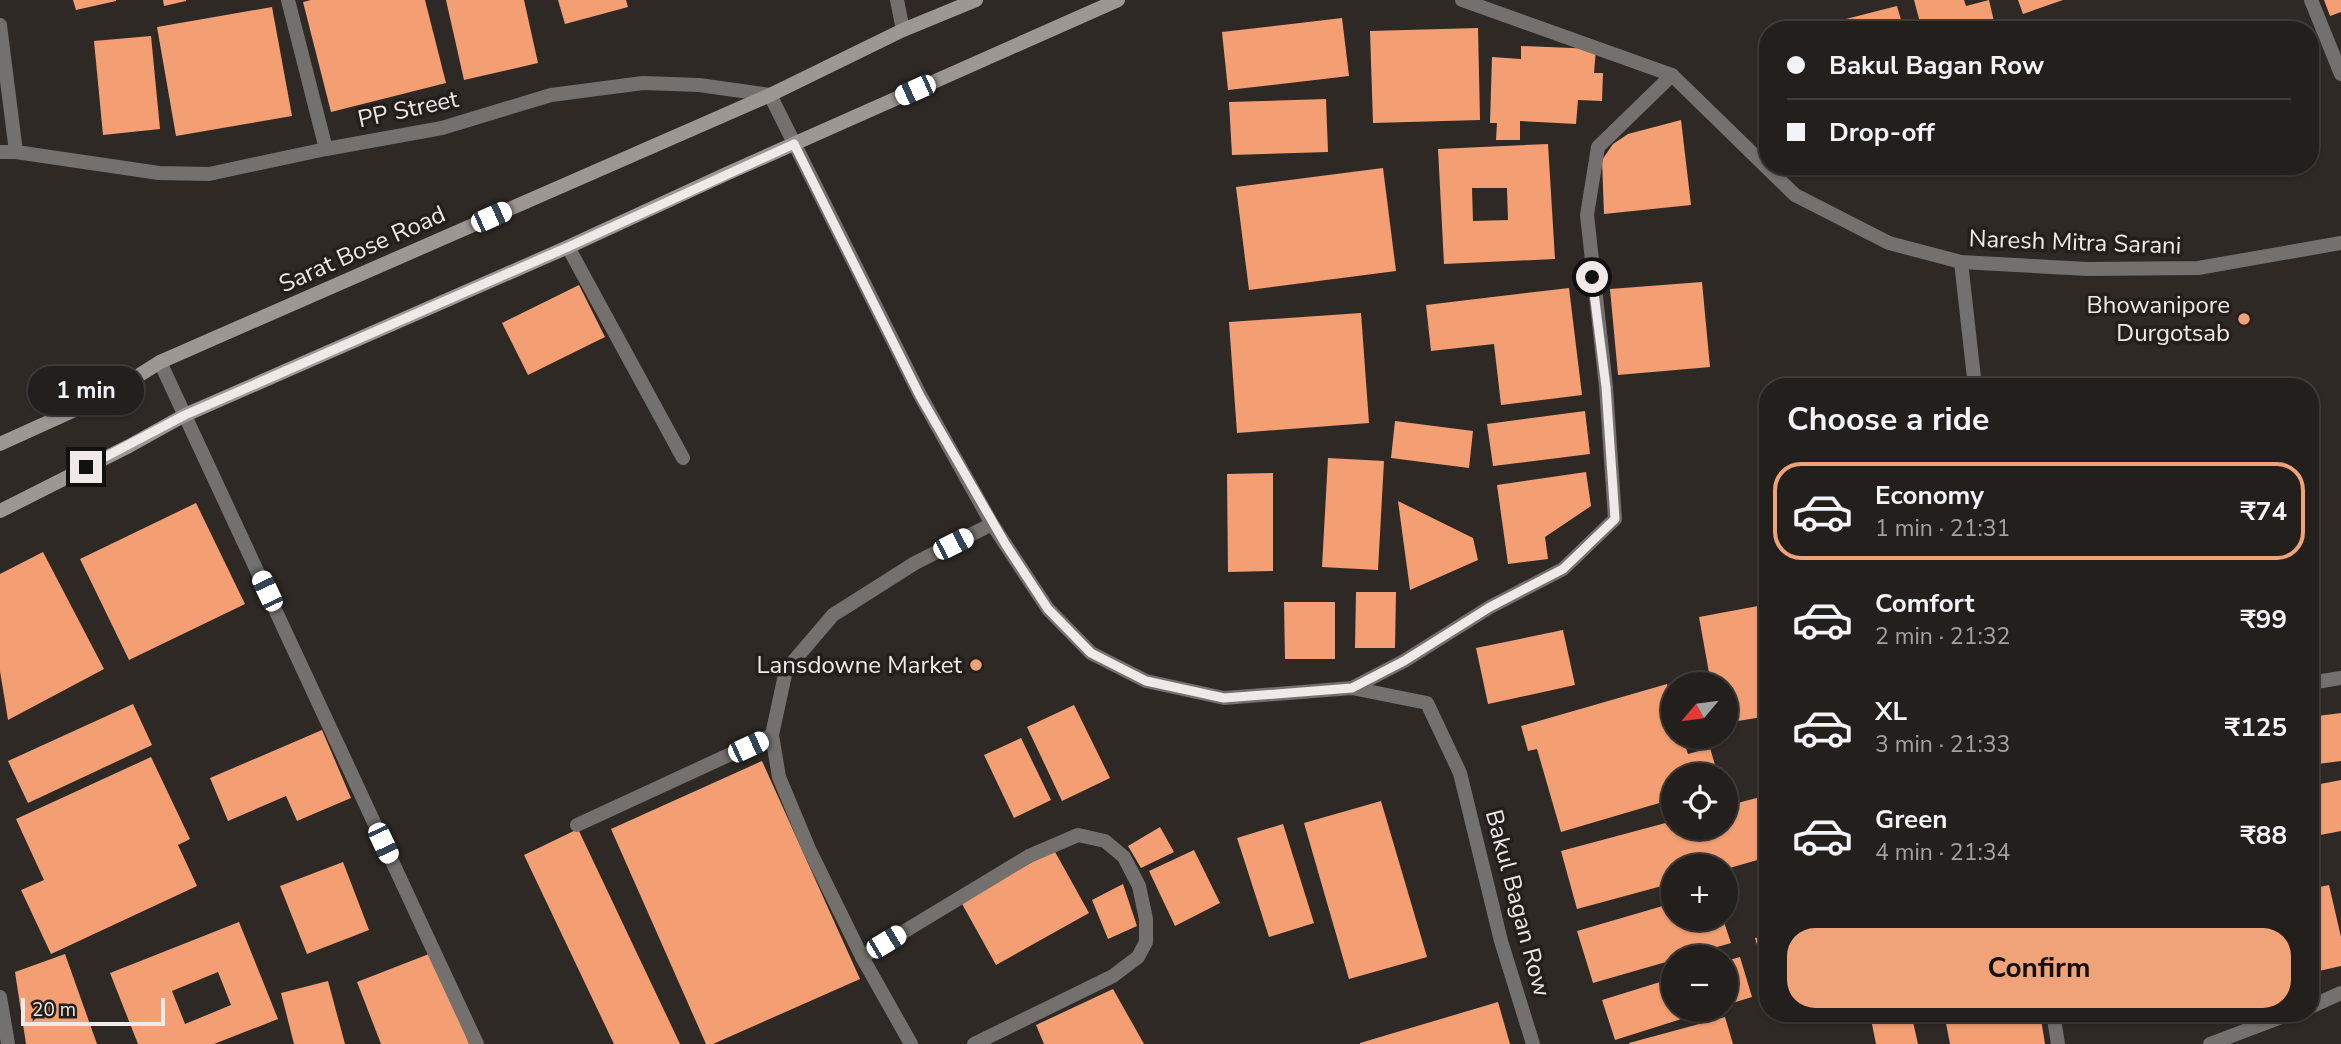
<!DOCTYPE html>
<html lang="en">
<head>
<meta charset="utf-8">
<style>
	:root { --surface:#231f1c; --page:#2b2725; --text:#f1f3f6; --muted:#a3a2a3; --line:#403d3b; --accent:#f0a279 }
	body { margin:0; font-family:"Nunito Sans",sans-serif; background:var(--page); color:var(--text); height:100vh; display:flex; flex-direction:column; font-size:26px; white-space:nowrap }
	* { box-sizing:border-box; margin:0 }
	p { font-size:23px; color:var(--muted) }
	.icon { flex:none; width:38px; height:38px; fill:none; stroke:currentColor; stroke-width:2; stroke-linecap:round; stroke-linejoin:round }
	.map { position:relative; flex:1; overflow:hidden }
	.side { position:absolute; left:1759px; top:378px; width:560px; height:644px; display:flex; flex-direction:column; background:var(--surface); border-radius:28px; box-shadow:0 2px 5px #0004,0 0 0 2px var(--line) }
	.side>* { flex:none }
	.top-card { position:absolute; left:1759px; top:21px; width:560px; height:154px; border-radius:28px; box-shadow:0 2px 5px #0004,0 0 0 2px var(--line); display:grid; align-content:center; height:154px; padding:0 28px; background:var(--surface) }
	.needle { width:46px; rotate:241deg }
	.buttons { position:absolute; left:1661px; top:672px; display:grid; gap:14px }
	.buttons a { display:grid; place-items:center; width:77px; height:77px; border-radius:50%; background:var(--surface); box-shadow:0 2px 5px #0004,0 0 0 2px var(--line); font-size:35px }
	.scale { position:absolute; left:21px; bottom:18px; width:144px; box-sizing:border-box; padding-left:7px; border:4px solid #efeae8; border-top:0; font-size:19px; line-height:24px; white-space:nowrap; color:#efeae8; -webkit-text-stroke:5px #251f1c; paint-order:stroke }
	.end { position:absolute; width:32px; height:32px; margin:-16px; border:9px solid #efeae8; background:#111; box-shadow:0 0 0 4px #111 }
	.from { border-radius:50% }
	.bubble { position:absolute; height:49px; border-radius:24px; background:var(--surface); box-shadow:0 2px 5px #0004,0 0 0 2px var(--line); font-size:23px; font-weight:700; line-height:49px; text-align:center }
	.car { position:absolute; width:21px; height:42px; margin:-21px -10px; border-radius:9px; box-shadow:0 0 5px 2px #0007; background:linear-gradient(#fff 24%,#345 0 40%,#fff 0 76%,#345 0 86%,#fff 0) }
	.top-card b { display:flex; align-items:center; gap:24px; height:66px; font-size:26px }
	.top-card b+b { border-top:2px solid var(--line) }
	.top-card i { width:18px; height:18px; background:var(--text) }
	ul { padding:0; list-style:none }
	li { display:flex; align-items:center; gap:21px; height:98px; margin:0 14px 10px; padding:0 14px; border:4px solid transparent; border-radius:28px }
	li div { flex:1 }
	li b { display:block; font-size:26px }
	li em { font-style:normal; font-weight:700 }
	li.on { border-color:var(--accent) }
	li>.icon { width:63px; height:63px; stroke-width:1.5 }
	h2 { padding:0 28px; font-size:32px; line-height:84px }
	.button { display:flex; gap:14px; margin-top:auto; padding:14px 28px }
	.button a { flex:1; height:80px; border-radius:28px; background:var(--accent); color:#111; font-size:28px; font-weight:700; line-height:80px; text-align:center }
	.map>svg:first-child { display:block }
	.building { fill:#f39f73; fill-rule:evenodd }
	.lines { fill:none; stroke-linecap:round; stroke-linejoin:round }
	.minor { stroke:#73706e; stroke-width:14 }
	.secondary { stroke:#9d9794; stroke-width:14 }
	.route { stroke:#efeae8; stroke-width:9 }
	.poi-dot { fill:#f0a279; stroke:#251f1c; stroke-width:2.5 }
	.labels { text-anchor:middle; stroke-width:7; stroke-linejoin:round; paint-order:stroke }
	.street-label { font-size:24px; fill:#efeae8; stroke:#251f1c }
	.poi-label { font-size:24px; fill:#efeae8; stroke:#251f1c; text-anchor:end }
</style>
</head>
<body>
<div class="map">
<svg width="2341" height="1044" viewBox="0 0 2341 1044">
	<rect width="100%" height="100%" fill="#2f2925"/>
	<g class="building">
		<polygon points="73,0 116,0 116,1 76,10"/>
		<polygon points="163,0 186,0 186,1 164,6"/>
		<polygon points="311,0 425,0 446,83 331,112 303,2"/>
		<polygon points="446,0 524,0 538,63 464,80"/>
		<polygon points="558,0 626,0 628,7 565,24"/>
		<polygon points="1914,0 1964,0 1966,6 1989,0 1996,30 1922,30"/>
		<polygon points="2018,0 2063,0 2023,14"/>
		<polygon points="2324,0 2341,0 2341,12 2330,16"/>
		<polygon points="1897,6 1904,30 1836,30 1838,21"/>
		<polygon points="272,7 292,116 176,136 157,27"/>
		<polygon points="1342,18 1349,76 1228,90 1222,32"/>
		<polygon points="1478,28 1480,120 1373,123 1370,31"/>
		<polygon points="151,36 160,129 103,135 94,41"/>
		<polygon points="1521,46 1596,49 1594,73 1603,73 1602,101 1578,100 1576,124 1520,121 1520,140 1496,140 1497,123 1490,123 1492,57 1521,59"/>
		<polygon points="1326,99 1328,152 1232,155 1229,102"/>
		<polygon points="1681,120 1691,205 1604,214 1602,160 1613,144 1628,134"/>
		<path d="M 1548,144 L 1555,259 L 1444,264 L 1438,149 ZM 1472,188 L 1507,188 L 1508,220 L 1473,221 Z"/>
		<polygon points="2015,166 2037,166 2022,177"/>
		<polygon points="1383,168 1396,271 1249,290 1236,187"/>
		<polygon points="1702,282 1710,367 1618,375 1610,289"/>
		<polygon points="579,285 605,337 528,375 502,323"/>
		<polygon points="1569,288 1582,395 1501,405 1494,344 1431,351 1426,305"/>
		<polygon points="1361,313 1369,423 1237,433 1229,322"/>
		<polygon points="1585,411 1590,454 1493,466 1487,424"/>
		<polygon points="1395,421 1473,431 1469,468 1391,458"/>
		<polygon points="1328,458 1384,461 1378,570 1322,567"/>
		<polygon points="1586,472 1591,506 1545,537 1548,559 1508,564 1497,485"/>
		<polygon points="1273,473 1273,571 1228,572 1227,474"/>
		<polygon points="1398,501 1473,538 1478,560 1410,590"/>
		<polygon points="196,503 245,604 129,660 80,559"/>
		<polygon points="43,552 104,669 8,720 0,671 0,574"/>
		<polygon points="1356,592 1396,592 1395,648 1355,648"/>
		<polygon points="1284,602 1335,602 1335,659 1285,659"/>
		<polygon points="1758,606 1768,661 1768,716 1726,723 1726,684 1711,684 1699,617"/>
		<polygon points="1563,630 1575,685 1488,704 1476,648"/>
		<polygon points="1667,684 1673,705 1673,737 1682,737 1688,754 1710,748 1718,775 1673,775 1673,799 1561,832 1537,749 1528,751 1521,726"/>
		<polygon points="133,704 152,745 28,803 8,761"/>
		<polygon points="1074,705 1110,778 1062,801 1027,727"/>
		<polygon points="2341,713 2341,761 2310,765 2310,717"/>
		<polygon points="322,730 351,798 297,821 286,796 228,821 210,778"/>
		<polygon points="1021,738 1051,800 1014,818 984,755"/>
		<polygon points="151,757 190,839 178,845 197,886 51,954 21,890 44,880 16,819"/>
		<polygon points="762,761 860,979 713,1044 706,1044 611,829"/>
		<polygon points="2341,780 2341,831 2310,837 2310,786"/>
		<polygon points="1768,795 1768,857 1726,869 1726,866 1673,866 1673,883 1577,909 1561,851 1673,821 1673,828 1726,828 1726,806"/>
		<polygon points="1381,801 1427,957 1349,979 1304,823"/>
		<polygon points="1283,824 1314,923 1269,937 1237,838"/>
		<polygon points="1160,827 1174,852 1141,868 1128,846"/>
		<polygon points="578,829 680,1044 614,1044 524,855"/>
		<polygon points="1054,850 1089,913 996,965 961,902"/>
		<polygon points="1194,850 1220,903 1175,926 1149,871"/>
		<polygon points="343,862 369,930 307,954 280,886"/>
		<polygon points="1123,884 1137,926 1108,939 1092,900"/>
		<polygon points="2329,885 2341,937 2341,966 2310,973 2310,889"/>
		<polygon points="1673,903 1673,919 1723,919 1731,943 1682,957 1673,957 1673,960 1593,983 1577,931"/>
		<path d="M 239,922 L 278,1019 L 214,1044 L 138,1044 L 110,973 ZM 218,972 L 231,1005 L 185,1024 L 172,991 Z"/>
		<polygon points="1768,935 1768,980 1767,980 1755,938"/>
		<polygon points="434,952 469,1044 381,1044 357,982"/>
		<polygon points="65,954 97,1044 26,1044 15,972"/>
		<polygon points="1740,957 1752,997 1726,1005 1726,961"/>
		<polygon points="1673,978 1673,1010 1710,1010 1615,1040 1602,1000"/>
		<polygon points="328,981 345,1044 294,1044 281,993"/>
		<polygon points="1113,989 1144,1044 1044,1044 1036,1025"/>
		<polygon points="1498,1002 1510,1044 1360,1044 1360,1043"/>
		<polygon points="1911,1013 1918,1044 1876,1044 1870,1014"/>
		<polygon points="1944,1013 2040,1013 2045,1044 1950,1044"/>
		<polygon points="2134,1013 2170,1013 2171,1014 2136,1022"/>
		<polygon points="1725,1017 1733,1044 1629,1044 1629,1043"/>
	</g>
	<g class="lines">
		<g class="minor">
			<polyline points="288,0 326,149"/>
			<polyline points="897,0 903,30"/>
			<polyline points="1462,0 1672,75 1795,195 1889,243 1961,262 2088,269 2198,268 2341,243"/>
			<polyline points="2311,0 2341,74"/>
			<polyline points="0,25 16,152"/>
			<polyline points="0,152 16,152 159,173 209,174 326,149 442,128 551,95 643,83 699,85 770,95 920,395 992,524 1048,609 1091,653 1146,681 1224,698 1352,688 1427,703 1460,773 1501,941 1533,1044"/>
			<polyline points="568,247 683,458"/>
			<polyline points="1961,262 1975,387"/>
			<polyline points="160,362 477,1044"/>
			<polyline points="2310,683 2341,678"/>
			<polyline points="1352,688 1404,661 1490,607 1563,569 1615,519 1606,387 1587,215 1598,147 1672,75"/>
			<polyline points="577,825 772,735"/>
			<polyline points="862,957 1029,856 1078,835 1105,841 1124,857 1139,886 1146,919 1146,942 1138,957 1113,976 974,1044"/>
			<polyline points="0,997 8,1044"/>
			<polyline points="2310,1007 2341,993"/>
			<polyline points="2053,1013 2058,1044"/>
			<polyline points="911,1044 862,957 809,849 779,777 772,735 786,670 833,615 915,563 992,524"/>
			<polyline points="2210,1044 2292,1013"/>
		</g>
		<g class="secondary">
			<polyline points="0,444 108,395 160,362 770,95 903,30 976,0"/>
			<polyline points="0,511 129,446 185,415 568,247 726,174 1118,0"/>
		</g>
	</g>
	<g class="lines">
		<polyline class="route" points="86,467 185,415 568,247 794,144 920,396 1006,545 1048,609 1091,653 1146,681 1224,698 1352,688 1404,661 1490,607 1563,569 1615,519 1606,387 1592,277"/>
	</g>
	<g class="poi-dot">
		<circle cx="2244" cy="319" r="7"/>
		<circle cx="976" cy="665" r="7"/>
	</g>
	<g class="labels">
		<g class="street-label">
			<text transform="translate(408 109) rotate(-12)" y="8">PP Street</text>
			<text transform="translate(2075 242) rotate(2)" y="8">Naresh Mitra Sarani</text>
			<text transform="translate(362 249) rotate(-24)" y="8">Sarat Bose Road</text>
			<text transform="translate(1518 903) rotate(75)" y="8">Bakul Bagan Row</text>
		</g>
		<g class="poi-label">
			<text x="2230" y="313">Bhowanipore<tspan x="2230" dy="28">Durgotsab</tspan></text>
			<text x="962" y="673">Lansdowne Market</text>
		</g>
	</g>
</svg>
<div class="buttons">
<a><svg class="needle" viewBox="-14 -14 28 28"><path d="M0-13l5 13h-10z" fill="#e53935"/><path d="M0 13l5-13h-10z" fill="#a3a2a3"/></svg></a>
<a><svg class="icon" aria-label="locate" viewBox="0 0 24 24"><circle cx="12" cy="12" r="6"/><path d="M12 2v4M12 18v4M2 12h4M18 12h4"/></svg></a>
<a>+</a>
<a>−</a>
</div>
<div class="scale">20 m</div>
<i class="end from" style="left:1592px;top:277px"></i>
<i class="end" style="left:86px;top:467px"></i>
<div class="bubble" style="left:28px;top:366px;width:116px">1 min</div>
<i class="car" style="left:915px;top:90px;rotate:246deg"></i>
<i class="car" style="left:491px;top:217px;rotate:66deg"></i>
<i class="car" style="left:953px;top:544px;rotate:63deg"></i>
<i class="car" style="left:267px;top:591px;rotate:335deg"></i>
<i class="car" style="left:748px;top:747px;rotate:65deg"></i>
<i class="car" style="left:383px;top:843px;rotate:155deg"></i>
<i class="car" style="left:886px;top:942px;rotate:59deg"></i>
<div class="top-card">
<b><i class="from"></i>Bakul Bagan Row</b>
<b><i></i>Drop-off</b>
</div>
<section class="side">
<h2>Choose a ride</h2>
<ul>
<li class="on"><svg class="icon" aria-label="car" viewBox="0 0 24 24"><path d="M5 17H2v-5l4-1 3-4h7l3 4 3 1v5h-3M9 17h6M6 11h13"/><circle cx="7" cy="17" r="2"/><circle cx="17" cy="17" r="2"/></svg><div><b>Economy</b><p>1 min · 21:31</p></div><em>₹74</em></li>
<li><svg class="icon" aria-label="car" viewBox="0 0 24 24"><path d="M5 17H2v-5l4-1 3-4h7l3 4 3 1v5h-3M9 17h6M6 11h13"/><circle cx="7" cy="17" r="2"/><circle cx="17" cy="17" r="2"/></svg><div><b>Comfort</b><p>2 min · 21:32</p></div><em>₹99</em></li>
<li><svg class="icon" aria-label="car" viewBox="0 0 24 24"><path d="M5 17H2v-5l4-1 3-4h7l3 4 3 1v5h-3M9 17h6M6 11h13"/><circle cx="7" cy="17" r="2"/><circle cx="17" cy="17" r="2"/></svg><div><b>XL</b><p>3 min · 21:33</p></div><em>₹125</em></li>
<li><svg class="icon" aria-label="car" viewBox="0 0 24 24"><path d="M5 17H2v-5l4-1 3-4h7l3 4 3 1v5h-3M9 17h6M6 11h13"/><circle cx="7" cy="17" r="2"/><circle cx="17" cy="17" r="2"/></svg><div><b>Green</b><p>4 min · 21:34</p></div><em>₹88</em></li>
</ul>
<div class="button"><a>Confirm</a></div>
</section>
</div>
</body>
</html>
